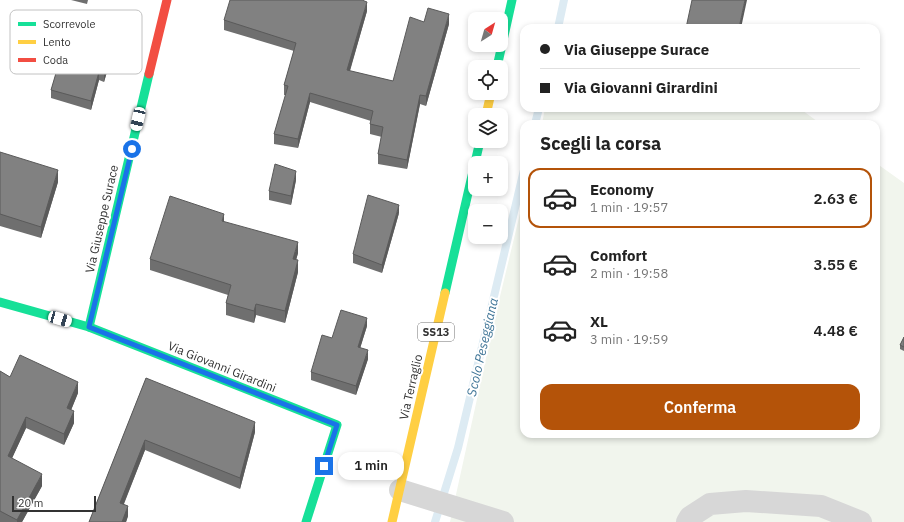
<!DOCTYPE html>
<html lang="it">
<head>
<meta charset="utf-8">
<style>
	:root { --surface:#fff; --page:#f2f2f2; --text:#222; --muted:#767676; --line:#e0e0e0; --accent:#b45309 }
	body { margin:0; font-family:"IBM Plex Sans",sans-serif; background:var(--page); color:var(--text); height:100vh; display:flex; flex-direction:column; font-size:15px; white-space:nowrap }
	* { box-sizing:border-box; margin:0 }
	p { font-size:13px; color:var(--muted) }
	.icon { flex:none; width:22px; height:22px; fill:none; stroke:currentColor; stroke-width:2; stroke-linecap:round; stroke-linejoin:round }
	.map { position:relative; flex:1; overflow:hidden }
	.panel { position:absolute; left:520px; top:120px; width:360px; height:318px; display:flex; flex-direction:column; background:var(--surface); border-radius:12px; box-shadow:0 2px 6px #0003 }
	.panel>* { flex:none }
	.banner { position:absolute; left:520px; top:24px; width:360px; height:88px; border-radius:12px; box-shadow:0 2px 6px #0003; display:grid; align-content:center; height:88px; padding:0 20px; background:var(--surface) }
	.needle { width:26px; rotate:37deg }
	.tools { position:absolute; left:468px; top:12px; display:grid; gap:8px }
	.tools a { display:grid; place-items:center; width:40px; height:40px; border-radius:8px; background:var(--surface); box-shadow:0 2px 6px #0003; font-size:20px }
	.scale { position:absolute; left:12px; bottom:10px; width:84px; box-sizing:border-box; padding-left:4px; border:2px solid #333; border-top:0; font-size:11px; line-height:14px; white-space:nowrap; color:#333; -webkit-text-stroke:3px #fff; paint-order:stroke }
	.end { position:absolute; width:18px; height:18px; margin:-9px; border:5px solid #1a73e8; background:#fff; box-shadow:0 0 0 2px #fff }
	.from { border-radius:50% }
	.bubble { position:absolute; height:28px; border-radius:12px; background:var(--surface); box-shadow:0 2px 6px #0003; font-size:13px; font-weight:600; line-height:28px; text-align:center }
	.car { position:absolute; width:12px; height:24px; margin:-12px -6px; border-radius:5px; box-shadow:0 0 3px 1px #0007; background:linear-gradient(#fff 24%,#345 0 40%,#fff 0 76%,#345 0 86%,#fff 0) }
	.banner b { display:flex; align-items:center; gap:14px; height:38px; font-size:15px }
	.banner b+b { border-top:1px solid var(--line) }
	.banner i { width:10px; height:10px; background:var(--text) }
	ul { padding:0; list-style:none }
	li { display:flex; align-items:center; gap:12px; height:60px; margin:0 8px 6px; padding:0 12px; border:2px solid transparent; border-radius:12px }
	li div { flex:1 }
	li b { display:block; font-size:15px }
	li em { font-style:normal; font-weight:600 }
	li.on { border-color:var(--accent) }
	li>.icon { width:36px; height:36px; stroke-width:1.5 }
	h2 { padding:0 20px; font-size:18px; line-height:48px }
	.button { display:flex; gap:8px; margin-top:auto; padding:8px 20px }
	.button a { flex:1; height:46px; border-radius:12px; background:var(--accent); color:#fff; font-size:16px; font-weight:600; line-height:46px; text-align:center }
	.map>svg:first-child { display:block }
	.green { fill:#f1f5ed }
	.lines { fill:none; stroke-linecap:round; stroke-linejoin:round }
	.stream { stroke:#ddebf3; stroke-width:8 }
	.street { stroke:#d7d7d7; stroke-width:22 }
	.fast { stroke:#16e098; stroke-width:9 }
	.slow { stroke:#ffcf43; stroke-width:9 }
	.jam { stroke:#f24e42; stroke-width:9 }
	.wall { fill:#6f6f6f }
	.shaded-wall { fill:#5a5a5a }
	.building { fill:#818181; stroke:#5a5a5a }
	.route { stroke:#1a73e8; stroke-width:5 }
	.labels { text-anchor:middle; stroke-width:4; stroke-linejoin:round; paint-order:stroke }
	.shield { fill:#fff; stroke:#707070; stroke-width:1 }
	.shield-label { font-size:11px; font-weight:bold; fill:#333 }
	.street-label { font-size:12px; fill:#333; stroke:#fff }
	.water-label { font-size:13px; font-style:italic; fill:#3f7597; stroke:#fff }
	.key { fill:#fff; stroke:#c2c2c2; stroke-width:1 }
	.key-label { font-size:11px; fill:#333 }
</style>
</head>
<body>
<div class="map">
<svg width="904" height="522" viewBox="0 0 904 522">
	<rect width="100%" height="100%" fill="#fff"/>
	<g class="green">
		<polygon points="545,108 799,108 821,124 542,124"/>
		<polygon points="876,163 904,183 904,522 450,522 495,317 524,197 524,434 876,434"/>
	</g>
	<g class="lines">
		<g class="stream">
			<polyline points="558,28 564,0"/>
			<polyline points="535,124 539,108"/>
			<polyline points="435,522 458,448 524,170"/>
		</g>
		<g class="street">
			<polyline points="400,490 503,522"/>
			<polyline points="687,522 690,517 710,504 746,501 821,506 861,522"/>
		</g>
		<g class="fast">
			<polyline points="497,67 512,0"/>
			<polyline points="445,293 480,141"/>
			<polyline points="0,302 89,327 337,425 306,522"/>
			<polyline points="89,327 149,74"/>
		</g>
		<g class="slow">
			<polyline points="486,115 491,93"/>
			<polyline points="392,522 445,293"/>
		</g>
		<polyline class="jam" points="149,74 167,0"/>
	</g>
	<g class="wall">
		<polygon points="71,0 88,0 87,4"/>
		<polygon points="367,11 350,71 393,81 424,22 449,24 426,106 420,104 407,169 378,164 378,154 382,137 370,134 370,124 371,121 310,102 298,148 274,144 274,134 286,95 284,95 284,85 294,51 224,30 224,20"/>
		<polygon points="113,51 104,82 99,80 91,110 51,98 51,90 59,64 53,62 53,53"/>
		<polygon points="0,152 58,182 41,238 0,226"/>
		<polygon points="296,180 291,205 269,200 269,191"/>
		<polygon points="399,213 382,273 353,263 353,254"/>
		<polygon points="224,222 298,253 296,260 298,272 285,323 256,315 254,323 226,315 226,303 228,295 150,270 150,259"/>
		<polygon points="367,326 360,348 368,359 356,395 311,380 311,372 332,338"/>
		<polygon points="904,337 904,351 900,349 900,345"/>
		<polygon points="0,371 10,377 78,393 71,410 74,423 64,445 26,428 12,458 42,486 22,522 0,522"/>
		<polygon points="146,378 255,432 240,489 145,450 124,504 128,516 126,522 89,522"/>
	</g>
	<g class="shaded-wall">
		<polygon points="745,0 747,0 741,28 739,28"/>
		<polygon points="367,2 367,11 347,80 347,70"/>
		<polygon points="449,14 449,24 426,106 426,96"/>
		<polygon points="113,43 113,51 104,82 104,73"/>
		<polygon points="99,72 99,80 91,110 91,101"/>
		<polygon points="310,93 310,102 298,148 298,139"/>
		<polygon points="420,95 420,104 407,169 407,160"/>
		<polygon points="58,170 58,182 41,238 41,227"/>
		<polygon points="296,171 296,180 291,205 291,196"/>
		<polygon points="399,205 399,213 382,273 382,265"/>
		<polygon points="224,214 224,225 222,221"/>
		<polygon points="298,242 298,253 293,271 293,259"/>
		<polygon points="298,260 298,272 285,323 285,311"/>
		<polygon points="256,304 256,315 254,323 254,311"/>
		<polygon points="367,318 367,326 358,355 358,347"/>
		<polygon points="368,350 368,359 356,395 356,386"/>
		<polygon points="78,382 78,393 67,420 67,408"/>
		<polygon points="74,411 74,423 64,445 64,434"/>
		<polygon points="26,417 26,428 8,467 8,456"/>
		<polygon points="255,422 255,432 240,489 240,478"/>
		<polygon points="145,440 145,450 120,513 120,503"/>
		<polygon points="42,474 42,486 22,522 17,522 17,520"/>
		<polygon points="128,506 128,516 126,522 122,522"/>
	</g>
	<g class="building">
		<polygon points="230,0 362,0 367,2 347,70 393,81 410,17 424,22 428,8 449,14 426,96 420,95 407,160 378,154 383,127 370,124 373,111 310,93 298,139 274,134 288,86 284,85 296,43 224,20"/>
		<polygon points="692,0 745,0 739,28 686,28"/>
		<polygon points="60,28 113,43 104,73 99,72 91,101 51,90 61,56 53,53"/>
		<polygon points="0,152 58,170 41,227 0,214"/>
		<polygon points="275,164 296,171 291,196 269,191"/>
		<polygon points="368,195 399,205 382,265 353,254"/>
		<polygon points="170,196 224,214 222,221 298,242 293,259 298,260 285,311 256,304 254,311 226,303 231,285 150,259"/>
		<polygon points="341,310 367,318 358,347 368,350 356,386 311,372 322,335 332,338"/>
		<polygon points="904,337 904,347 900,345"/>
		<polygon points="20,355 78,382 67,408 74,411 64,434 26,417 8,456 42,474 17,520 0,511 0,371 10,377"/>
		<polygon points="146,378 255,422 240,478 145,440 120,503 128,506 122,522 89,522"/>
	</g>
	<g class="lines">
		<polyline class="route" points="132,149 89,327 337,425 324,466"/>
	</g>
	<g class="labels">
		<rect class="shield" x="418" y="323" width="36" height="18" rx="3"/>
		<g class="shield-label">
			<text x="436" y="336">SS13</text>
		</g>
		<g class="street-label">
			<text transform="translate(102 219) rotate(-77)" y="4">Via Giuseppe Surace</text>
			<text transform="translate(222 367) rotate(22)" y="4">Via Giovanni Girardini</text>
			<text transform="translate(411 387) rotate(-77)" y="4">Via Terraglio</text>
		</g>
		<g class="water-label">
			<text transform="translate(482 347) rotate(-77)" y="5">Scolo Peseggiana</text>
		</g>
	</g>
	<rect x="10" y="10" width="132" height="64" rx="6" class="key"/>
	<rect x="18" y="22" width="18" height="4" fill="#16e098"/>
	<rect x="18" y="40" width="18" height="4" fill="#ffcf43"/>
	<rect x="18" y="58" width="18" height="4" fill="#f24e42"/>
	<g class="key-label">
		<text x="43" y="28">Scorrevole</text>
		<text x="43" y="46">Lento</text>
		<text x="43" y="64">Coda</text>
	</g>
</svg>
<div class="tools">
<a><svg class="needle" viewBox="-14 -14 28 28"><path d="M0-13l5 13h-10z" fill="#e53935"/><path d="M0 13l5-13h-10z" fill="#767676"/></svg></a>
<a><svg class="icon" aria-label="locate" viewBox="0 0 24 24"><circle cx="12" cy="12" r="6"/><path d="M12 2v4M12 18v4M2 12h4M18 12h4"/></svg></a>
<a><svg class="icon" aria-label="layers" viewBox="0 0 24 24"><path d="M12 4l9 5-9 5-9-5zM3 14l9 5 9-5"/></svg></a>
<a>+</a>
<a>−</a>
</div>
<div class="scale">20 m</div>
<i class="end from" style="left:132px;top:149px"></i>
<i class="end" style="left:324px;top:466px"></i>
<div class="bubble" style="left:338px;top:452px;width:66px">1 min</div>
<i class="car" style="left:138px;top:119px;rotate:193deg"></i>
<i class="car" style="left:60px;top:319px;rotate:106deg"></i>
<div class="banner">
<b><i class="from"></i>Via Giuseppe Surace</b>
<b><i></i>Via Giovanni Girardini</b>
</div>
<section class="panel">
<h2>Scegli la corsa</h2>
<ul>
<li class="on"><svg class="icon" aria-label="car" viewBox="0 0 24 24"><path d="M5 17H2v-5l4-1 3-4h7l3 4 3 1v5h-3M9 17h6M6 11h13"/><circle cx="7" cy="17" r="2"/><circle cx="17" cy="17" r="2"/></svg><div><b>Economy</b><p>1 min · 19:57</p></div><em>2.63 €</em></li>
<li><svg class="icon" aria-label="car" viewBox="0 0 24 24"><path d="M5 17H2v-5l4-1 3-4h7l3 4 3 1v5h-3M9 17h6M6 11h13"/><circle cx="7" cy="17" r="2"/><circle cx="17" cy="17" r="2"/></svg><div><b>Comfort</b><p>2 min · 19:58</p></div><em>3.55 €</em></li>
<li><svg class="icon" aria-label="car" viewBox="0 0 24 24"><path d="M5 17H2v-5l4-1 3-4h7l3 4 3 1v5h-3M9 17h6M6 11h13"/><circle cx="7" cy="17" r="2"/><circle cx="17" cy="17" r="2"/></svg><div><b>XL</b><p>3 min · 19:59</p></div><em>4.48 €</em></li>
</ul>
<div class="button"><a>Conferma</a></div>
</section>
</div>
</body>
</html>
